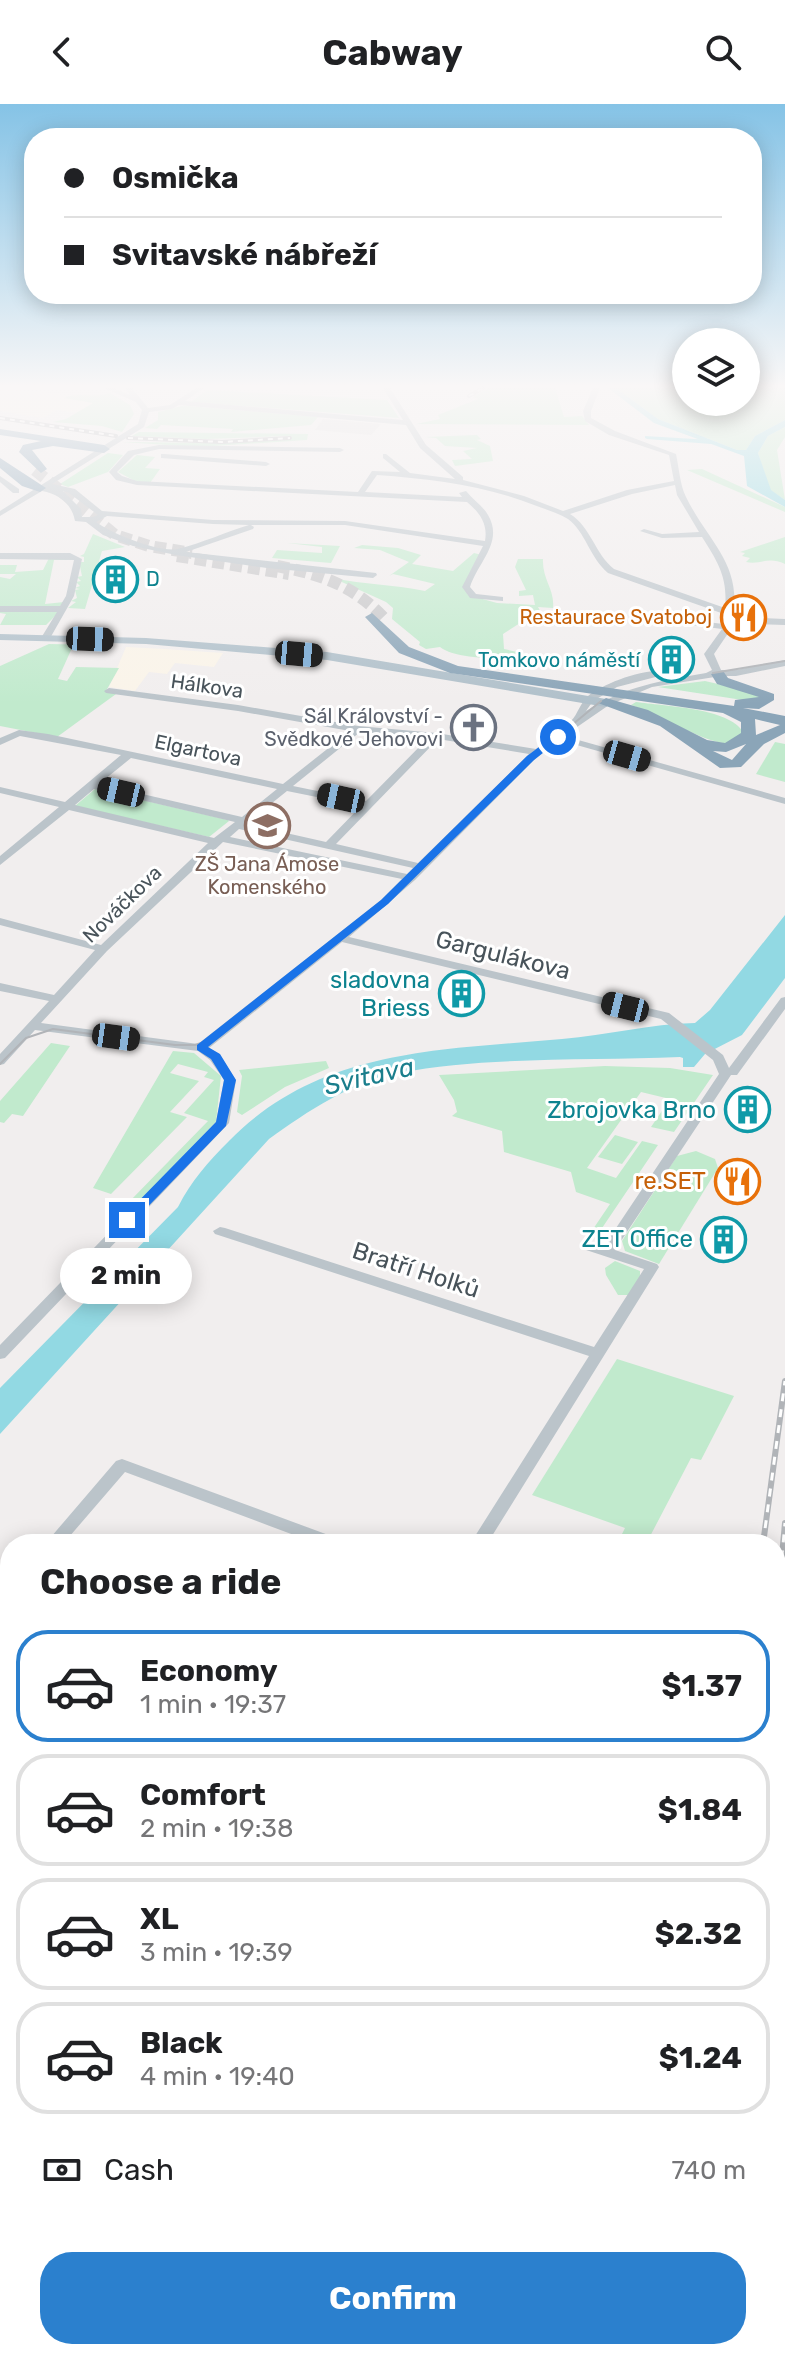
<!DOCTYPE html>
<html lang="en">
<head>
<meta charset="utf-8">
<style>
	:root { --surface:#fff; --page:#f6f6f6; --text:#202124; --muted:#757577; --line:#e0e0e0; --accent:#2b80ce }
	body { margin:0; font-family:Rubik,sans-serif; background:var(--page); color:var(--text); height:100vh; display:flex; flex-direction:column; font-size:30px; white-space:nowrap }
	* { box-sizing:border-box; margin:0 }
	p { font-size:26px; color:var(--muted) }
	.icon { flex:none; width:44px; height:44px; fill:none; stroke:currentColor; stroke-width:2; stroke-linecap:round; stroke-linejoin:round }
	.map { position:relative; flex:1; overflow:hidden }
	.details { position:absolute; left:0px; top:1430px; width:786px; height:826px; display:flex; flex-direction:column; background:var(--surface); border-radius:32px 32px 0 0; box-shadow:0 4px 20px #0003 }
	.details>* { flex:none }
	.guide { position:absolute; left:24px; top:24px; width:738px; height:176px; border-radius:32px; box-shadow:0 4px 20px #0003; display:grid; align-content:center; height:176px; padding:0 40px; background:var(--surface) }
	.fabs { position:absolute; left:672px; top:224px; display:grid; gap:16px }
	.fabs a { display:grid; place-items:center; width:88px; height:88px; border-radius:50%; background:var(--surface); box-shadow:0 4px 20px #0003; font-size:40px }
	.end { position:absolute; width:36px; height:36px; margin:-18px; border:10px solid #1a73e8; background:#fff; box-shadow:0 0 0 4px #fff }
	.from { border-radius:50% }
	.bubble { position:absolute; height:56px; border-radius:28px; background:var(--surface); box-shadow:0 4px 20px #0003; font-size:26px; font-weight:700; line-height:56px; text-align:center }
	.car { position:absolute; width:24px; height:48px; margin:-24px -12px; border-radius:10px; box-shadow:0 0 6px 2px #0007; background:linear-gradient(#222 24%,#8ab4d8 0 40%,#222 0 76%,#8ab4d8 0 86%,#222 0) }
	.guide b { display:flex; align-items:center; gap:28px; height:76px; font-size:30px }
	.guide b+b { border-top:2px solid var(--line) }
	.guide i { width:20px; height:20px; background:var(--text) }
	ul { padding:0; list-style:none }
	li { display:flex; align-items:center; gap:24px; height:112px; margin:0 16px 12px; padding:0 24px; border:4px solid var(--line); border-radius:32px }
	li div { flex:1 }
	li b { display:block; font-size:30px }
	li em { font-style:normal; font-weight:700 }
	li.active { border-color:var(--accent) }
	li>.icon { width:72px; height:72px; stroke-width:1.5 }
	h2 { padding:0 40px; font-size:36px; line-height:96px }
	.pay { display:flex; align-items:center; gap:20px; height:88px; padding:0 40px; font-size:30px }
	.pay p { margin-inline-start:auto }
	.cta { display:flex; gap:16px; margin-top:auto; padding:16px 40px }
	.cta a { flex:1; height:92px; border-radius:32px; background:var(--accent); color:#fff; font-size:32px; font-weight:700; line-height:92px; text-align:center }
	header { display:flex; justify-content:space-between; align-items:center; height:104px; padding:0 40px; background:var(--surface); font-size:36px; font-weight:700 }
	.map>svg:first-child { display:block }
	.commercial { fill:#faf4e9 }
	.education { fill:#e1dfe0 }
	.medical { fill:#f8e1e1 }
	.green { fill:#c1eacd }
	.water { fill:#92d9e3 }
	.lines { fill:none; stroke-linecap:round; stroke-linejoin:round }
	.canal { fill:#92d9e3; fill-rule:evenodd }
	.minor-tunnel { stroke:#c7c7c9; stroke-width:21; stroke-dasharray:21 10; stroke-linecap:butt }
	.highway-tunnel { stroke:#c7c7c9; stroke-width:12; stroke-dasharray:12 6; stroke-linecap:butt }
	.minor { fill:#bbc4ca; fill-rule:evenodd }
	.major { fill:#b0c0ca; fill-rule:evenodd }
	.highway { fill:#8ba5b8; fill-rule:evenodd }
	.tram-far1 { stroke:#b1b4b8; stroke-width:2 }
	.tram { stroke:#b1b4b8; stroke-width:3 }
	.rail-far2-casing { stroke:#b1b4b8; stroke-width:4 }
	.rail-far1-casing { stroke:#b1b4b8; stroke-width:6 }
	.rail-casing { stroke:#b1b4b8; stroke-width:7 }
	.rail-far2 { stroke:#fff; stroke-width:2; stroke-dasharray:5; stroke-linecap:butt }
	.rail-far1 { stroke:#fff; stroke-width:3; stroke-dasharray:8; stroke-linecap:butt }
	.rail { stroke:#fff; stroke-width:4; stroke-dasharray:13; stroke-linecap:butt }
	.route { fill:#1a73e8 }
	.labels { text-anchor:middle; stroke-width:6; stroke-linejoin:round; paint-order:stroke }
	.far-culture-label { font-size:20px; fill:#0d838f; stroke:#fff; text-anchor:start }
	.far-food-label { font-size:20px; fill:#c56008; stroke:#fff; text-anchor:end }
	.far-street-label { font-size:20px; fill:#48535a; stroke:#fff }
	.far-worship-label { font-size:20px; fill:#5b616d; stroke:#fff; text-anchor:end }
	.far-education-label { font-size:20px; fill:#785e54; stroke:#fff }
	.street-label { font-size:24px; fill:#48535a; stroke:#fff }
	.culture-label { font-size:24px; fill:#0d838f; stroke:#fff; text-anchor:end }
	.food-label { font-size:24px; fill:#c56008; stroke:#fff; text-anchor:end }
	.water-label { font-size:26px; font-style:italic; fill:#1a7e8c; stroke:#fff }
</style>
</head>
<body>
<header><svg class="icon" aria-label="back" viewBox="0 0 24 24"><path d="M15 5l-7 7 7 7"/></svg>Cabway<svg class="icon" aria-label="search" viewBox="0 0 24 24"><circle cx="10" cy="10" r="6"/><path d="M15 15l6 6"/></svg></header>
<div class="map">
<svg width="785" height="2255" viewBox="0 0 785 2255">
	<rect width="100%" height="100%" fill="#f1eeee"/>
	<g class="commercial">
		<polygon points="0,284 69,291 65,293 94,299 77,309 57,306 43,314 0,307"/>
		<polygon points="126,543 164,545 223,549 214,563 175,559 167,570 149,568 135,587 109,583"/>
	</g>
	<polygon class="education" points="323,315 381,320 371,331 315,326"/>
	<polygon class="medical" points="0,1793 10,1801 10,2131 0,2138"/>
	<g class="green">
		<polygon points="488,284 555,284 564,313 582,312 589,321 416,320 440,315 438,311 478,295 473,293"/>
		<polygon points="616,284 686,284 686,298 746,298 746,284 785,284 785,316 755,332 746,346 737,346 658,315"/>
		<polygon points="207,286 387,296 399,314 191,298"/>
		<path d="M 110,289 L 130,301 L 134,310 L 122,328 L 102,322 L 53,318 L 66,315 L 93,299 L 64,294 C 78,287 94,295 110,289 Z"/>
		<polygon points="182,302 188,302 318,313 311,321 231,328 233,325 161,321 157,325 145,324 158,316 158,308"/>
		<polygon points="785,323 785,333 777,346 785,396 770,386 758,349 768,332"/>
		<polygon points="139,328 308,330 307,336 198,343 122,338 222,339 290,335 288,332 206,335 132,332"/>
		<polygon points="477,331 481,335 477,336 490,342 493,357 455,362 452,356 472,355 463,347 477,344 445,342 436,334 425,333"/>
		<polygon points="108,349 123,351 108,368 68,383 60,380"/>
		<polygon points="137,351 155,353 145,364 160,365 150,379 137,378 118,368"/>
		<polygon points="702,365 785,403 785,408 687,366"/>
		<polygon points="93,430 125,443 102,447 85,505 68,504 76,498 71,497 77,494 75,486 80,485 75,484 80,482 76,478 81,477 77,473 82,472 79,458 84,458 84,453 80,452 84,450"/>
		<path d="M 785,433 L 785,460 C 768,452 761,461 746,458 L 750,454 L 742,452 L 745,449 L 740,448 Z"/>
		<polygon points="287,439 340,442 331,459 272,454 277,446 322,449 322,443"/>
		<path d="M 362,441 L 398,444 L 421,451 L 412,460 L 453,467 L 474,449 L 482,451 L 464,482 L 468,491 L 497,499 L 535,501 L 533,491 L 519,492 L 519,487 L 526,486 L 515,463 L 518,455 L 543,455 C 542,476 555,485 553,504 L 538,503 L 544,514 L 531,512 L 503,530 L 504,545 L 554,556 C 526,553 460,559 440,543 L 426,545 L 419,541 L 420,538 L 392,515 L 393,504 L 386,498 L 333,474 C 365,481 392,480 425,487 L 435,480 L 393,470 L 389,472 L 409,458 L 380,446 L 354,444 Z"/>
		<polygon points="49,454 73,456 54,456 45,500 64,498 60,502 0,504 0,473 10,475 16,470 0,470 0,461 17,461 15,468 43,466"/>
		<polygon points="0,505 59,508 46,521 0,521 6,510 0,509"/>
		<polygon points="49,540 97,541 72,544 58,575 67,577 76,563 119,564 106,587 116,590 57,633 0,622 0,562"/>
		<polygon points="705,577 757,589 761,593 749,597 658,583"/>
		<path d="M 636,598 C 663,602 730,604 743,628 C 738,633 735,638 728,639 C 711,642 653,608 631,601 Z"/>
		<polygon points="775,638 785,640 785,678 756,670"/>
		<polygon points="95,685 228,716 229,717 209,733 75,702"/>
		<polygon points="51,939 70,942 23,1012 12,1010 4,1019 0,1018 0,997"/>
		<polygon points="173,947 194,949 221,972 216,1018 128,1109 113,1104 121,1096 129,1098 208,1017 184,1009 214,976 204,973 208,968 178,960 170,969 199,977 170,1008 187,1013 111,1090 93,1084"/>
		<polygon points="326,957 329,964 285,983 242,1011 237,1008 242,972 239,966"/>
		<polygon points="605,962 670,964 713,971 674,1028 651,1023 670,995 641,988 587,1064 616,1074 642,1037 658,1041 596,1133 589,1131 610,1100 576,1088 571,1068 504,1048 502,1027 452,1012 457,1008 454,996 439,971"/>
		<polygon points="615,1031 638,1038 622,1060 598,1053"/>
		<polygon points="696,1047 715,1055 718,1064 659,1160 625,1147 622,1137 677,1052"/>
		<polygon points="615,1157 640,1167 640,1174 629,1191 618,1191 606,1171 605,1164"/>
		<polygon points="617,1255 734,1292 701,1356 691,1354 646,1440 617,1440 625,1424 532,1391"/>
	</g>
	<g class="water">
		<polygon points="608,284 616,284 658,315 737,346 746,346 755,332 785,316 785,323 768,332 758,349 771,386 785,396 785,403 747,382 744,352 654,319"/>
		<path d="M 785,811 L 785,874 L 742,931 L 705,950 L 694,963 L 683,963 L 683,954 L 680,953 C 590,957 486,952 399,969 C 351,978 308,1007 269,1035 L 0,1330 L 0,1284 L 178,1103 C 191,1077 208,1058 229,1037 C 320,944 441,946 562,935 C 607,931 650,920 695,919 L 710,906 Z"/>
	</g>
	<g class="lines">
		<polygon class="canal" points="645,332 711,336 714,338 711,340 647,335 645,334"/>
		<polyline class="minor-tunnel" points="776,1717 785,1714"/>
		<g class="highway-tunnel">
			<polyline points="35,366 115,431 149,442 192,449"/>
			<polyline points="177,452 289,470"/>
			<path d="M 277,462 C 320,470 353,481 384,514"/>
		</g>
		<g class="minor">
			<path d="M 104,284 L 113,284 L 130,291 L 125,284 L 132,284 L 148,304 L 170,301 L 196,284 L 204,284 L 185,297 L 403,316 L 383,284 L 390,284 L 426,341 L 463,373 L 463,376 L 524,392 L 563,407 L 627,386 L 674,377 L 669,351 L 609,331 L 585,317 L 583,307 L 593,284 L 600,284 L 591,307 L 591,314 L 615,327 L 676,350 C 679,364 680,381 686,393 C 708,438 742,459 733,513 L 785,515 L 785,521 L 732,519 L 731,525 L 714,550 L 721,566 L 736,566 L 785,556 L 785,562 L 736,572 L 721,572 L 652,583 L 609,601 L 564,632 L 785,694 L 785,700 L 559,636 L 534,656 L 415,776 L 349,833 L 669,909 L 723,951 L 729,964 L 781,894 L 785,893 L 785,905 L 737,971 L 731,971 L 615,1146 L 657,1160 L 659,1163 L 487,1440 L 470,1440 L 589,1252 L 215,1130 L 213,1127 L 220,1123 L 225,1124 L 594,1243 L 644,1165 L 583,1145 L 581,1142 L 588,1138 L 604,1142 L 719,970 L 713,956 L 661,915 L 342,838 L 209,944 L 219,950 L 236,976 L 229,1019 L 5,1254 L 0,1255 L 0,1241 L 216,1018 L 224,976 L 210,956 L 198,947 L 35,926 L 4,960 L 0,961 L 0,950 L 49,897 L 0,887 L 0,879 L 54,891 L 95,846 L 0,821 L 0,814 L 101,841 L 208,739 L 69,706 L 0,761 L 0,752 L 59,703 L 0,689 L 0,683 L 65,698 L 121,651 L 20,632 L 0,641 L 0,634 L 19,626 L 48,630 L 283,680 L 350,627 L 238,607 L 106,589 L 104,587 L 109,584 L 238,601 L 358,622 L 436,629 L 536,645 C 547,636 560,627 571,617 C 578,610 580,599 588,592 C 603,579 654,560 671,569 L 617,583 L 593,597 L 586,607 C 627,582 659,577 706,569 L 712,566 L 704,550 L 722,525 L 647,515 L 644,514 L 644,510 L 723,520 L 724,510 L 608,469 C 590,454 585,427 568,415 C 558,409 545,405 534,401 C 483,381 431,375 377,371 L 365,388 L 462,393 L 459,389 L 466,387 C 473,396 483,402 488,411 C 504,438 478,458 470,483 L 476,490 L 503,493 L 503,497 L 470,494 L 462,483 L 483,442 L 345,421 L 251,421 L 254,423 L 253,425 L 186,448 L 376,469 L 377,471 L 373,474 L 267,464 L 176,451 L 133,442 L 103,431 L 86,418 L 75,417 C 72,400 59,390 42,387 L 0,412 L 0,407 L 138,320 L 142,306 L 136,298 ZM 179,301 L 406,321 L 420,344 L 455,375 L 410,369 L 386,350 L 383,350 L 383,354 L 400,368 L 372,367 L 358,388 L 137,377 L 122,372 L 117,368 L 134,351 L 159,345 L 340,348 L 344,346 L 340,344 L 159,341 L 128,347 L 109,368 L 116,376 L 137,381 L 467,398 C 480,409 488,420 485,437 L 345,417 L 213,416 L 102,407 L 75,385 L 52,380 L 144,323 L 149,308 L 172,305 ZM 675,381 L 677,391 L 699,428 L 662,430 L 644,425 L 640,427 L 662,434 L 702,433 C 718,458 728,474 725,504 L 614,465 C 595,450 591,423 570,410 L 632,390 ZM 63,387 L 69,389 L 98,411 L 93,413 L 82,413 L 81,405 ZM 107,412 L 213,420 L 249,421 C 226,428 202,439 178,445 C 160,449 112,430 96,418 ZM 360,628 L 428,634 L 366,697 L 293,682 ZM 438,635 L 529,650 L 418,759 L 336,740 ZM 131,654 L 277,685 L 242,713 L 99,680 ZM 94,685 L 235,718 L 214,734 L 75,701 ZM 287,687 L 361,702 L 326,738 L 246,720 ZM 239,725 L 413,764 L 407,770 L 230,733 ZM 223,738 L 402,775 L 381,796 L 198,940 L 41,919 L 107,847 Z"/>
			<polygon points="164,350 266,358 270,360 266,362 161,354 161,350"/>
			<polygon points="0,372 19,385 19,389 13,389 0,378"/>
			<polygon points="0,449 70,449 82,455 74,492 49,536 41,534 57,508 0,508 0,502 60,502 66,492 74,456 0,455"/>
			<polygon points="122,1355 342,1436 344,1440 318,1440 125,1368 63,1440 45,1440 116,1357"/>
			<polygon points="10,1483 10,1501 0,1508 0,1490"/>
			<polygon points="0,1578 10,1581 10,1596 0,1593"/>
			<polygon points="0,1763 10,1767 10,1786 0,1782"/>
			<polygon points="0,2205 10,2209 10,2233 0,2229"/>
			<polygon points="87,2246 156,2246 161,2255 93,2255"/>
			<polygon points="236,2246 260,2246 259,2255 235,2255"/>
		</g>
		<polygon class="major" points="0,530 146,534 327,548 606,595 612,599 606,603 327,556 146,540 0,536"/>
		<g class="highway">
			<polygon points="0,325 104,341 110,345 104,349 53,342 32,346 47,365 41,369 19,348 23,341 41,337 0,331"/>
			<polygon points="0,354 46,384 40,388 22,382 0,364"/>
			<path d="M 372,509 L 409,543 L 458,562 L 734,602 L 735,596 L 759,593 L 717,580 L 711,570 L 723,567 L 728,574 L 774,590 L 774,596 L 759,605 L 743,604 L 785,612 L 785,629 L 764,640 L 741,663 L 720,664 L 660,622 L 598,599 L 606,594 L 648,606 L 707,636 L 725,639 L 741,629 L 741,618 L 723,609 L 450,569 L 399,549 L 365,513 ZM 755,615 L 780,621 L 756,631 ZM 746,640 L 732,656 L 713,647 L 726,648 Z"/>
		</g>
		<g class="tram-far1">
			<polyline points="713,569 785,557"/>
			<polyline points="0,960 26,934 53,925 175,941 195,941 216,934 387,799 532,654 601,597"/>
		</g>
		<g class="tram">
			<polyline points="0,2222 10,2225"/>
			<polyline points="78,2246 122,2255"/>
			<polyline points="122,2246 180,2255"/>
		</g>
		<defs>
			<g id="rail-far2">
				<polyline points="469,292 483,284"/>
				<polyline points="0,314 116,332"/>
				<polyline points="128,334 222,338 290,334"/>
			</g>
			<g id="rail-far1">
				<polyline points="763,1440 785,1277"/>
				<polyline points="776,1518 785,1419"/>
				<polyline points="776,1628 785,1527"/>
			</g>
			<g id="rail">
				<polyline points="776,1792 785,1738"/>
				<polyline points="776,1903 785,1836"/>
				<polyline points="776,1993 785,1921"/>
				<polyline points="705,2255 706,2246"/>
				<polyline points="718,2255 719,2246"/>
				<polyline points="733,2255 734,2246"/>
				<polyline points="745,2255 746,2246"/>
			</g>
		</defs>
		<use href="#rail-far2" class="rail-far2-casing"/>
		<use href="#rail-far1" class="rail-far1-casing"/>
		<use href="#rail" class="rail-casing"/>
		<use href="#rail-far2" class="rail-far2"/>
		<use href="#rail-far1" class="rail-far1"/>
		<use href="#rail" class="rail"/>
	</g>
	<linearGradient id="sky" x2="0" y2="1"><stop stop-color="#85c3e6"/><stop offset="0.47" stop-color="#f9f7f7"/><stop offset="1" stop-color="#f9f7f7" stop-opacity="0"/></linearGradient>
	<rect width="785" height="600" fill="url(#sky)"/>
	<polygon class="route" points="555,631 563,633 534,656 388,800 208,943 220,950 236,976 226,1022 132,1119 122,1119 122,1114 216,1018 224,976 211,955 197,946 197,941 381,796 527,652"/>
	<defs>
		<symbol id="building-ring" viewBox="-11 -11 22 22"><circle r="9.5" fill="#fff" stroke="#0f9aa8" stroke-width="1.5"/><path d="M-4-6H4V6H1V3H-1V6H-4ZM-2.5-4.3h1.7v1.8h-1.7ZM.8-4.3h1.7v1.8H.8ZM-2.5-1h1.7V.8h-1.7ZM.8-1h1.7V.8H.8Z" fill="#0f9aa8"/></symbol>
		<symbol id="restaurant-ring" viewBox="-11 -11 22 22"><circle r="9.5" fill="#fff" stroke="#e8710a" stroke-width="1.5"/><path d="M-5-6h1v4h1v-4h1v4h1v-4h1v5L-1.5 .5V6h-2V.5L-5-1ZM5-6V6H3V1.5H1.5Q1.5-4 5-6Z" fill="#e8710a"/></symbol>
		<symbol id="church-ring" viewBox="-11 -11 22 22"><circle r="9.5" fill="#fff" stroke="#6b7280" stroke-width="1.5"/><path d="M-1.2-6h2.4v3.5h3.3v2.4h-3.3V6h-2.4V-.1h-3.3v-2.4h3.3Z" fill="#6b7280"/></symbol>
		<symbol id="school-ring" viewBox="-11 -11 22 22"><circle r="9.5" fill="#fff" stroke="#8d6e63" stroke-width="1.5"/><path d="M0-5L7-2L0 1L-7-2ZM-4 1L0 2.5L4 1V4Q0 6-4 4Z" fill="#8d6e63"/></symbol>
	</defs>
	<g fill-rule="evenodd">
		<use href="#building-ring" x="90" y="450" width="51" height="51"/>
		<use href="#restaurant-ring" x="718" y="488" width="51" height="51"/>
		<use href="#building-ring" x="646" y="530" width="51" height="51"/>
		<use href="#church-ring" x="448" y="598" width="51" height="51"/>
		<use href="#school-ring" x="242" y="696" width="51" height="51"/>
		<use href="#building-ring" x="436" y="864" width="51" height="51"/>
		<use href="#building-ring" x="722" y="980" width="51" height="51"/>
		<use href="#restaurant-ring" x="712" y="1052" width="51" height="51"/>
		<use href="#building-ring" x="698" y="1110" width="51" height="51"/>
	</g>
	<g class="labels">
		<g class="far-culture-label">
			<text x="146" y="482">D</text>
			<text x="640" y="563" text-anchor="end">Tomkovo náměstí</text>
		</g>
		<g class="far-food-label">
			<text x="712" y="520">Restaurace Svatoboj</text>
		</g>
		<g class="far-street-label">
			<text transform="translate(207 582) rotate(8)" y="7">Hálkova</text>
			<text transform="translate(198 646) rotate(12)" y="7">Elgartova</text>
			<text transform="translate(122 800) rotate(-44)" y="7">Nováčkova</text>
		</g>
		<g class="far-worship-label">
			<text x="443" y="619">Sál Království -<tspan x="443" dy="23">Svědkové Jehovovi</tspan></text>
		</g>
		<g class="far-education-label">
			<text x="267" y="767">ZŠ Jana Ámose<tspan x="267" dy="23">Komenského</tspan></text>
		</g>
		<g class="street-label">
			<text transform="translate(503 851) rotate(14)" y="8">Gargulákova</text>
			<text transform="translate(416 1166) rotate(18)" y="8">Bratří Holků</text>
		</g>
		<g class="culture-label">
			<text x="430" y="884">sladovna<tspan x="430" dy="28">Briess</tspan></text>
			<text x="716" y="1014">Zbrojovka Brno</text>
			<text x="693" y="1143">ZET Office</text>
		</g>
		<g class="food-label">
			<text x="706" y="1085">re.SET</text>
		</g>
		<g class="water-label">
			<text transform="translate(369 972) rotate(-13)" y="9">Svitava</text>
		</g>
	</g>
</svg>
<div class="fabs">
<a><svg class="icon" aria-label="layers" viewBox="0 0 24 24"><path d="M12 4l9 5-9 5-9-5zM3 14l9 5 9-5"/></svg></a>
</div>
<i class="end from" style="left:558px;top:633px"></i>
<i class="end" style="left:127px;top:1116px"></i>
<div class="bubble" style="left:60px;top:1144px;width:132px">2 min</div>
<i class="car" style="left:90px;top:535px;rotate:92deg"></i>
<i class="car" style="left:299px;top:550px;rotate:95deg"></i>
<i class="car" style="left:627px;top:652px;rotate:106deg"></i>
<i class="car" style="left:121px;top:688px;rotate:283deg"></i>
<i class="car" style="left:341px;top:694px;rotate:282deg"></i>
<i class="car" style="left:625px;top:903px;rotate:284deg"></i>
<i class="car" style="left:116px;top:933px;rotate:98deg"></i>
<div class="guide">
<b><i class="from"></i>Osmička</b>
<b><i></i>Svitavské nábřeží</b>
</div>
<section class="details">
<h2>Choose a ride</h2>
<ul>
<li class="active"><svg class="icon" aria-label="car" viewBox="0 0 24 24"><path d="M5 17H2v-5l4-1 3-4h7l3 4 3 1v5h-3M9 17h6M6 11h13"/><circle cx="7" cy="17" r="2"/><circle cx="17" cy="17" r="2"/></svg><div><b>Economy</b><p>1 min · 19:37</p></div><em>$1.37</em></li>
<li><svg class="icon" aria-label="car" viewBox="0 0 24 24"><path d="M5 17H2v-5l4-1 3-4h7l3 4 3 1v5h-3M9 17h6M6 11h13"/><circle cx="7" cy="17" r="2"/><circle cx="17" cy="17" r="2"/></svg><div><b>Comfort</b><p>2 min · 19:38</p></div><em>$1.84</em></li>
<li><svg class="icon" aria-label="car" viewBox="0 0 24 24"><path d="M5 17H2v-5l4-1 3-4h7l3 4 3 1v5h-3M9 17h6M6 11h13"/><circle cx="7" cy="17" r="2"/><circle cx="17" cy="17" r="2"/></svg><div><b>XL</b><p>3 min · 19:39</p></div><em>$2.32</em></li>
<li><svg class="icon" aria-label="car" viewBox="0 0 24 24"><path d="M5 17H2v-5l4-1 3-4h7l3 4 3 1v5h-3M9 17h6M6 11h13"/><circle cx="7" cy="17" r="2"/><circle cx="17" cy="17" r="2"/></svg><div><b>Black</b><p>4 min · 19:40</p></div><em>$1.24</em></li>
</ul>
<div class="pay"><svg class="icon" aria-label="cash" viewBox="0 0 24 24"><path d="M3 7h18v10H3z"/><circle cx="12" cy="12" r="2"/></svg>Cash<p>740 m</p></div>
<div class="cta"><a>Confirm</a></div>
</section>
</div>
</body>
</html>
